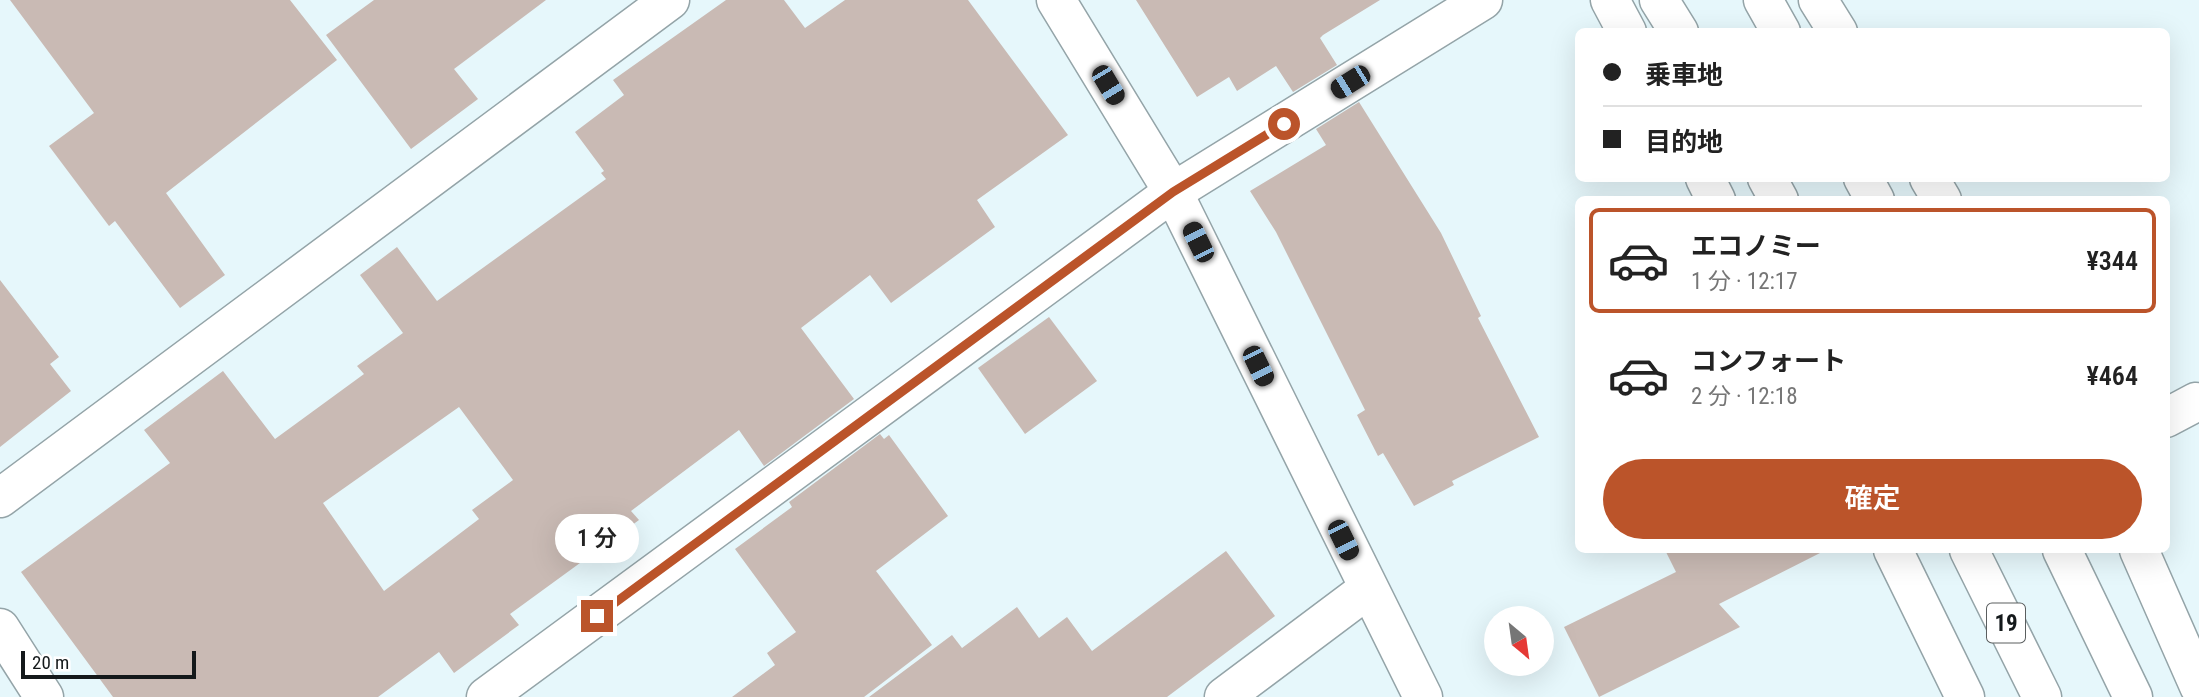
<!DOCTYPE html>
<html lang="ja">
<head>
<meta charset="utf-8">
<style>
	:root { --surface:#fff; --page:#f6f6f6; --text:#222; --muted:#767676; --line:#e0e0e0; --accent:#bb542a }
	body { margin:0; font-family:"Roboto Condensed","Noto Sans JP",sans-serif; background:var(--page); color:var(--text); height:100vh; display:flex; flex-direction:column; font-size:26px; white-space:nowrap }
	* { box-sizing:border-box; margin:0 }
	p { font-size:23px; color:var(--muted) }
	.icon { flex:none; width:38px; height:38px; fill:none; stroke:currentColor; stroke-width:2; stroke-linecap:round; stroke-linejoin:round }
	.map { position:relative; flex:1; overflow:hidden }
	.details { position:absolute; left:1575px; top:196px; width:595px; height:357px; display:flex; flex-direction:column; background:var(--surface); border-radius:10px; box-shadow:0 7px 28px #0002 }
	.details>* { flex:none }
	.hud { position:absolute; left:1575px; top:28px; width:595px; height:154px; border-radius:10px; box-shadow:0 7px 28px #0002; display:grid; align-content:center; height:154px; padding:0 28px; background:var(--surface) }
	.needle { width:46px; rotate:151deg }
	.tools { position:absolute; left:1484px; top:606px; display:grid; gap:14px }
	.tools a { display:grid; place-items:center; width:70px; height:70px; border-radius:50%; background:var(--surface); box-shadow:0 7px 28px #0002; font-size:35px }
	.scale { position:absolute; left:21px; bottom:18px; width:175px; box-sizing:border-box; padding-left:7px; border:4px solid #14191b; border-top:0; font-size:19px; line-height:24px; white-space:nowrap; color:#14191b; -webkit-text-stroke:5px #fff; paint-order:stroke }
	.end { position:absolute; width:32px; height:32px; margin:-16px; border:9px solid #bb542a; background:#fff; box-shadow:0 0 0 4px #fff }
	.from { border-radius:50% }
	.bubble { position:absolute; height:49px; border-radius:24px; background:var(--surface); box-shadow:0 7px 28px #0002; font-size:23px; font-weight:600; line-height:49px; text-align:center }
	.car { position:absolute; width:21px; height:42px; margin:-21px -10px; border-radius:9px; box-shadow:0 0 5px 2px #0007; background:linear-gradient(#222 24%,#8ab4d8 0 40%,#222 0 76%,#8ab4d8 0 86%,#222 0) }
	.hud b { display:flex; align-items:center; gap:24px; height:66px; font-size:26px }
	.hud b+b { border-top:2px solid var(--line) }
	.hud i { width:18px; height:18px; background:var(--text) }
	ul { padding:12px 0 0; list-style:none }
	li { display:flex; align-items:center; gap:21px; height:105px; margin:0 14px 10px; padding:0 14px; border:4px solid transparent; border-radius:10px }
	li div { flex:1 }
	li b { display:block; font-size:26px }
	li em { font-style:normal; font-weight:600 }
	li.on { border-color:var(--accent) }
	li>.icon { width:63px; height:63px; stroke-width:1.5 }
	.primary-button { display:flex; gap:14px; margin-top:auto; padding:14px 28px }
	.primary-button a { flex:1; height:80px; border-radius:42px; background:var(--accent); color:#fff; font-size:28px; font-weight:600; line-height:80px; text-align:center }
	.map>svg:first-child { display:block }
	.building { fill:#c9bab4; fill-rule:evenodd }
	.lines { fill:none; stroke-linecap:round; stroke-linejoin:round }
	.minor-casing { stroke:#94a4a8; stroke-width:41 }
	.tertiary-casing { stroke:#94a4a8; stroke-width:41 }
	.trunk-casing { stroke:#94a4a8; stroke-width:41 }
	.minor { stroke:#fff; stroke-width:38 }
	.tertiary { stroke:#fff; stroke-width:38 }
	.trunk { stroke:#fff; stroke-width:38 }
	.route { stroke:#bb542a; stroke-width:9 }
	.labels { text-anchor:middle; stroke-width:5; stroke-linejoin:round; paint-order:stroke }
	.shield { fill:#fff; stroke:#5a5e5f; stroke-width:2 }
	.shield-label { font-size:23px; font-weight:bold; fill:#14191b }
</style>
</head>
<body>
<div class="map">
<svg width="2199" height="697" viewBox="0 0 2199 697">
	<rect width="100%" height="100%" fill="#e6f7fb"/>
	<g class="building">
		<polygon points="10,0 290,0 337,60 166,193 225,275 180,308 115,221 109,226 49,146 94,113"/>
		<polygon points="374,0 546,0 454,69 478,99 411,149 326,35"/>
		<path d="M 726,0 L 784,0 L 805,28 L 845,0 L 968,0 L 1068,135 L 977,200 L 995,227 L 891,303 L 870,275 L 801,328 L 854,399 L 764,466 L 739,430 L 631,511 L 639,520 L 510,614 L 519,625 L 454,673 L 439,652 L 378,697 L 113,697 L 21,572 L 170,463 L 144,430 L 223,371 L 275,439 L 364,374 L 357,366 L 403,333 L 360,275 L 397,247 L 437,301 L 606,179 L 601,173 L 604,171 L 575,132 L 624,95 L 613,80 ZM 459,407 L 513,480 L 472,510 L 479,519 L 384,591 L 323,503 Z"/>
		<polygon points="1136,0 1380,0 1323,35 1320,38 1337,65 1293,92 1276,66 1237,91 1229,77 1197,97"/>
		<polygon points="1359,102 1441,233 1481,316 1478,318 1539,437 1452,481 1454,485 1414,506 1383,453 1378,456 1357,415 1365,410 1276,232 1250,191 1326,145 1316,129"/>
		<polygon points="0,280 59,357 50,364 71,391 0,447"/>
		<polygon points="1049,317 1097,381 1025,434 978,368"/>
		<polygon points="880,434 884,439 889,435 948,516 876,571 932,645 864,697 732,697 775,665 767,653 796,632 735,549 792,507 789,502"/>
		<polygon points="1665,550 1826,550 1719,604 1740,627 1599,697 1564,627 1676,572"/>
		<polygon points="1226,551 1275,616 1167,697 869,697 952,635 962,648 1017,607 1039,638 1067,617 1092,651"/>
	</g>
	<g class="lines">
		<defs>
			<g id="minor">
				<polyline points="0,498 670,0"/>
				<polyline points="0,628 44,697"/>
				<polyline points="486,697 1173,192 1483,0"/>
				<polyline points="1224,697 1368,589"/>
			</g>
			<g id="tertiary">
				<polyline points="1056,0 1173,192 1423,697"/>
				<polyline points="2166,418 2196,402"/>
			</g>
			<g id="trunk">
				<polyline points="1610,0 1627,32"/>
				<polyline points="1659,0 1679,32"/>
				<polyline points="1763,0 1781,32"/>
				<polyline points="1818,0 1838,32"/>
				<polyline points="1705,178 1716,200"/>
				<polyline points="1767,178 1779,200"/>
				<polyline points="1863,178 1875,200"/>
				<polyline points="1929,178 1942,200"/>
				<polyline points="1893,550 1965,697"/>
				<polyline points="1969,550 2042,697"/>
				<polyline points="2062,550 2133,697"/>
				<polyline points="2139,550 2199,686"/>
			</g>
		</defs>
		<use href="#minor" class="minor-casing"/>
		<use href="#tertiary" class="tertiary-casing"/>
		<use href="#trunk" class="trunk-casing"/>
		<use href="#minor" class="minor"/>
		<use href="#tertiary" class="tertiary"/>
		<use href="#trunk" class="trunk"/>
	</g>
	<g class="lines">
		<polyline class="route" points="597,616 1173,192 1284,124"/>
	</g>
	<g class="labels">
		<rect class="shield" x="1987" y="603.5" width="38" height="39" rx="5"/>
		<g class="shield-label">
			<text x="2006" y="631">19</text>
		</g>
	</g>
</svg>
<div class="tools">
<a><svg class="needle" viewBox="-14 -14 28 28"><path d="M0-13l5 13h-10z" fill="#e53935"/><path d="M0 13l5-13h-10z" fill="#767676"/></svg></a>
</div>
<div class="scale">20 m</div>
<i class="end from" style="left:1284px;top:124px"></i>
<i class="end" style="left:597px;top:616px"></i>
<div class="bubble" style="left:555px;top:514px;width:84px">1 分</div>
<i class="car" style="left:1350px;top:82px;rotate:238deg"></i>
<i class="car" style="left:1108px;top:85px;rotate:149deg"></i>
<i class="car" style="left:1198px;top:242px;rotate:334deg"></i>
<i class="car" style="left:1258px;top:366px;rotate:154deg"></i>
<i class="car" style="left:1343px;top:540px;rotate:154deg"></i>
<div class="hud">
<b><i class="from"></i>乗車地</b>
<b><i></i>目的地</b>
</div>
<section class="details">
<ul>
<li class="on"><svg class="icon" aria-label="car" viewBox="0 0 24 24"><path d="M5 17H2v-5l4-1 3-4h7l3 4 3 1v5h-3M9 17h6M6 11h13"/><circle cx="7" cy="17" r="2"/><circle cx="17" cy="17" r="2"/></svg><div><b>エコノミー</b><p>1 分 · 12:17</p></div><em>¥344</em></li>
<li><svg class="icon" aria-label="car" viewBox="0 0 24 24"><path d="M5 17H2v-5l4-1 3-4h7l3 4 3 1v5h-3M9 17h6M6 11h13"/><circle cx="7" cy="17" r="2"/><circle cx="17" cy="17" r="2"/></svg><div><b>コンフォート</b><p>2 分 · 12:18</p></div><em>¥464</em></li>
</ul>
<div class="primary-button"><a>確定</a></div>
</section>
</div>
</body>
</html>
